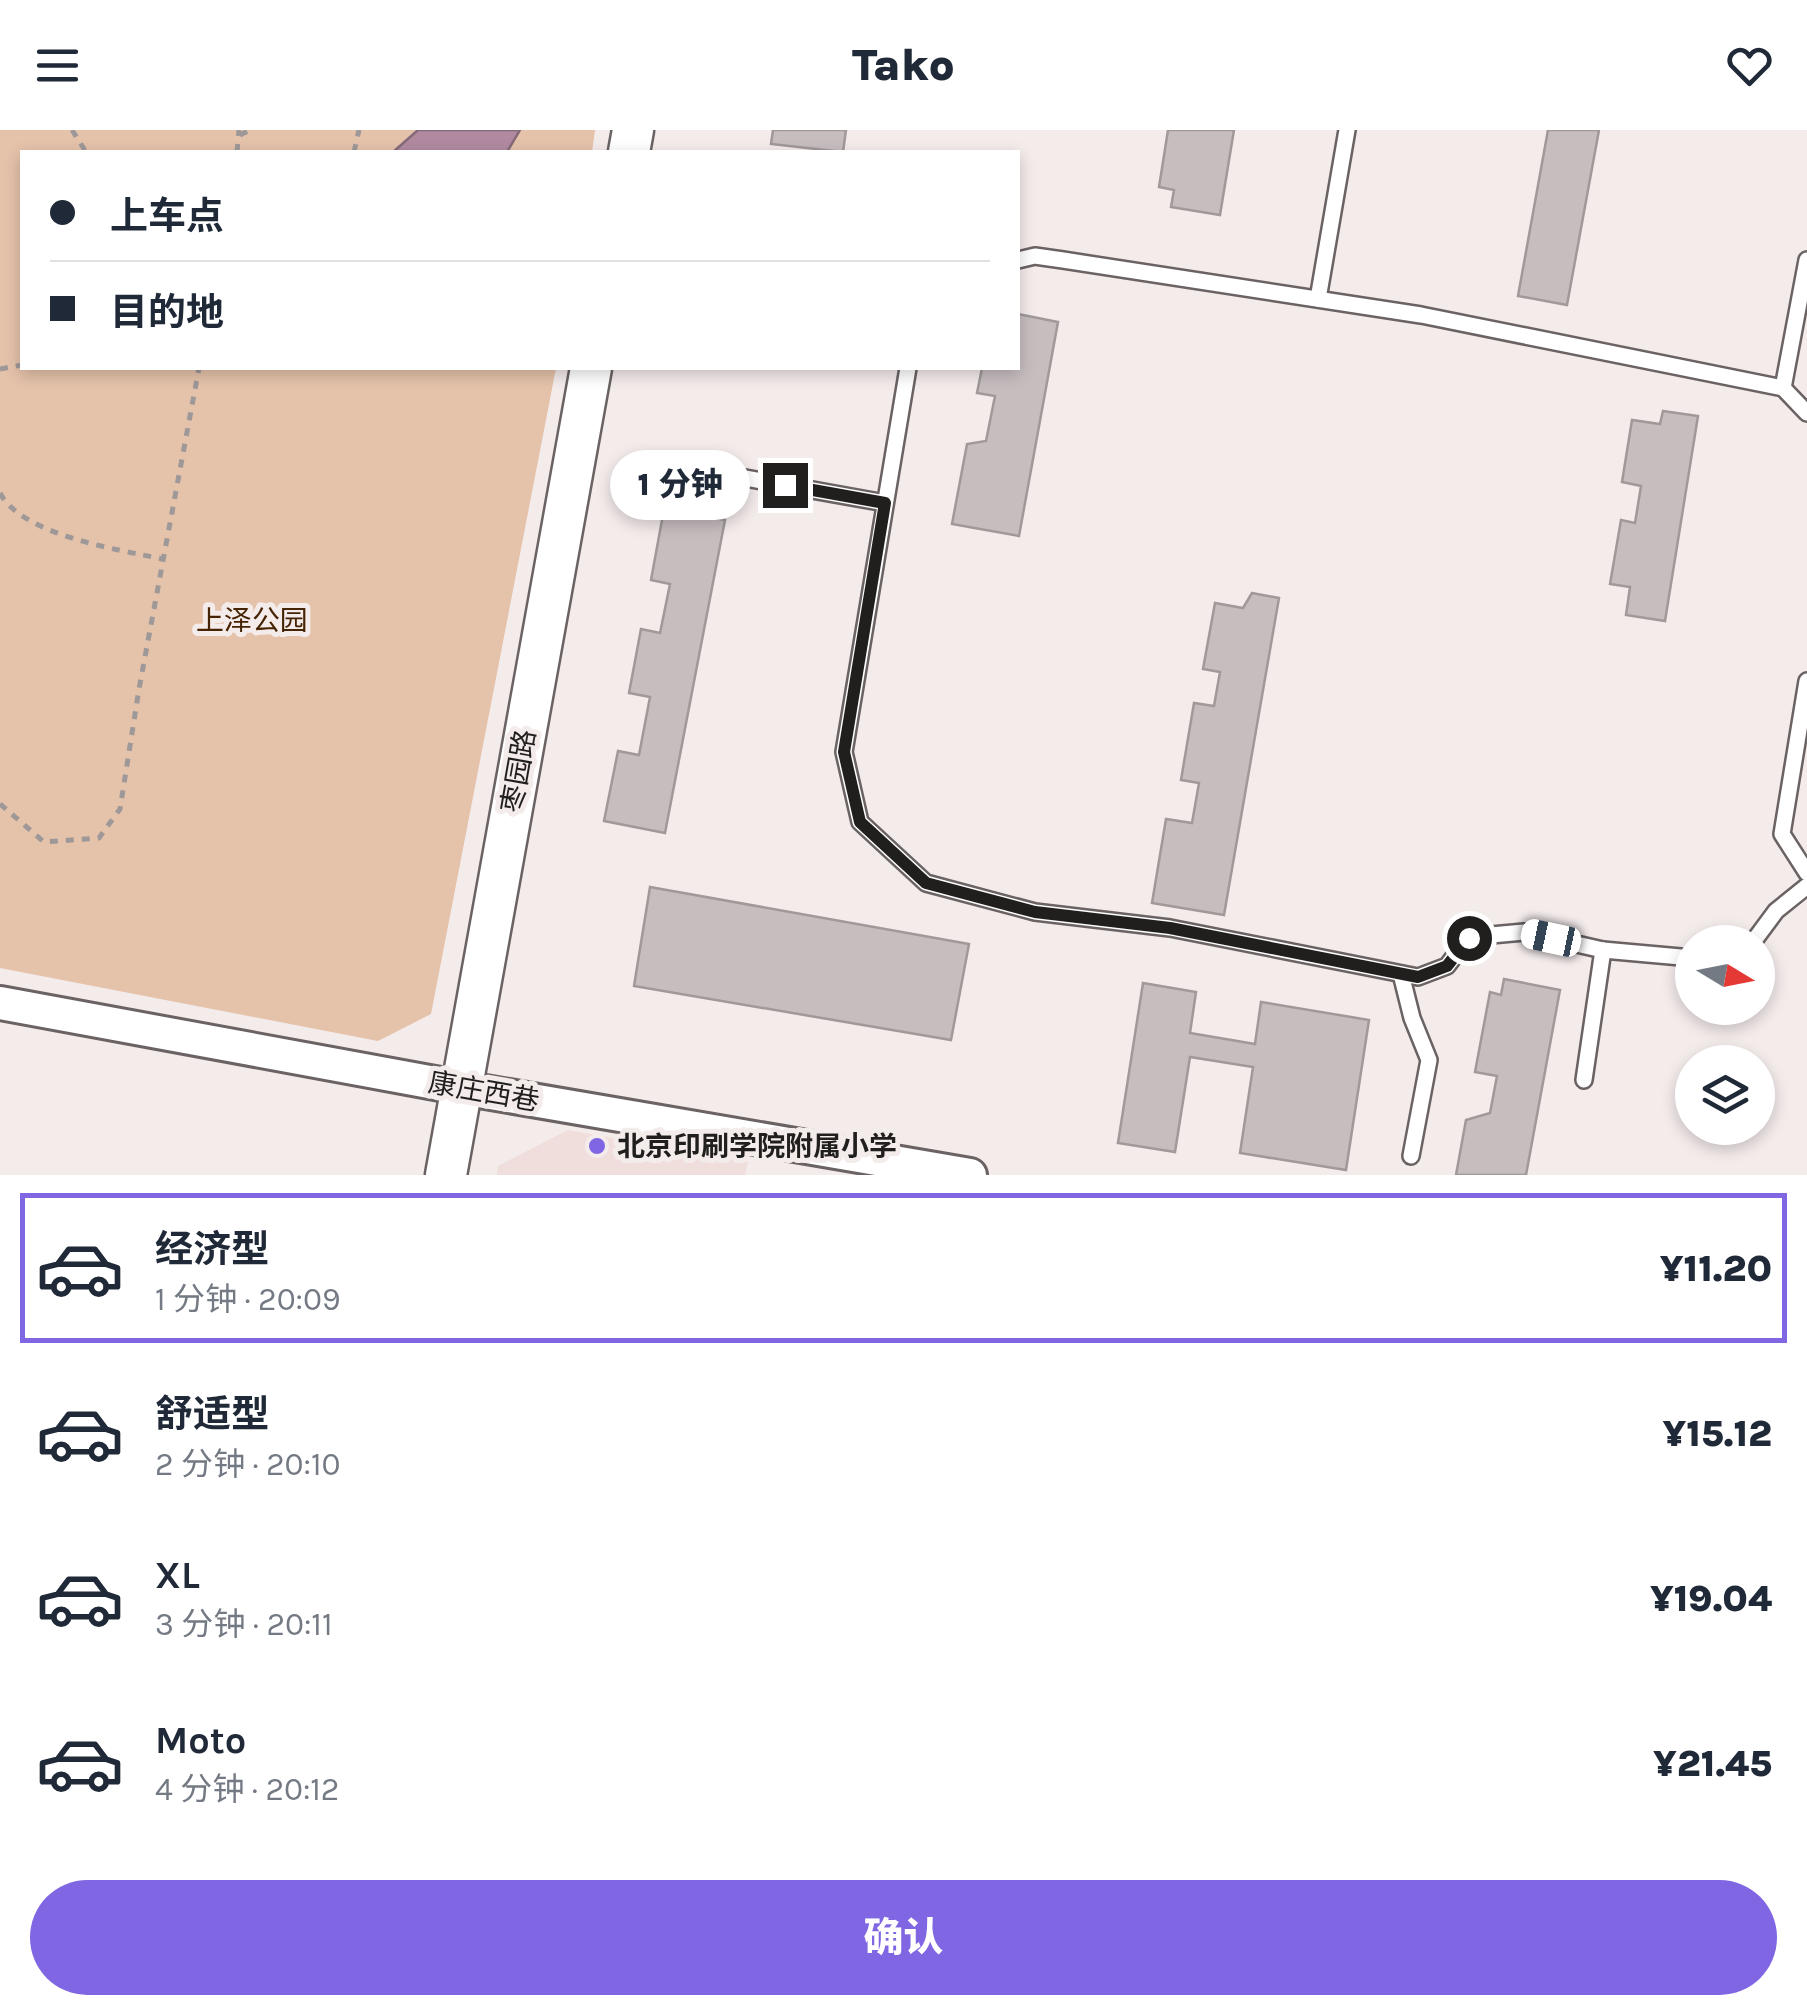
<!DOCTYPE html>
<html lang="zh">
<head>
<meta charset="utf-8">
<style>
	:root { --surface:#fff; --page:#f6f6f7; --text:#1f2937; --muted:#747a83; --line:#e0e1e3; --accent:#8066e2 }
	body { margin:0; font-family:Karla,"Noto Sans SC",sans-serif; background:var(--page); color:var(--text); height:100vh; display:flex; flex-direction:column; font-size:38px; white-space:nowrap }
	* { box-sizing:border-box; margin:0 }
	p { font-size:32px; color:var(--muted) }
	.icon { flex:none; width:55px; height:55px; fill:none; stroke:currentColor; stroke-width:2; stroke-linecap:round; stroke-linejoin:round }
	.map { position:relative; height:1045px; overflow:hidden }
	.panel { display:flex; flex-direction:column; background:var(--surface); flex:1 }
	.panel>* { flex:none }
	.top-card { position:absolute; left:20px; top:20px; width:1000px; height:220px; border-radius:0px; box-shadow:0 5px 15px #0003; display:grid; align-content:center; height:220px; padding:0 30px; background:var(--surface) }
	.needle { width:65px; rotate:100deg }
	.controls { position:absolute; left:1675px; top:795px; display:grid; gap:20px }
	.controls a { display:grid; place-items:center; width:100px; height:100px; border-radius:50%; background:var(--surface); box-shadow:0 5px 15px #0003; font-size:50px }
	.end { position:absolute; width:45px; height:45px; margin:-22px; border:12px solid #211e1e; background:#fff; box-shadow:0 0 0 5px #fff }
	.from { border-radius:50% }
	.bubble { position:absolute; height:70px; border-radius:35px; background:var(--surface); box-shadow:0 5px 15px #0003; font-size:32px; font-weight:800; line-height:70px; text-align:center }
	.car { position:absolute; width:30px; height:60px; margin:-30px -15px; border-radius:12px; box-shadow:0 0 8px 2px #0007; background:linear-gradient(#fff 24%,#345 0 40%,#fff 0 76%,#345 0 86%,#fff 0) }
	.top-card b { display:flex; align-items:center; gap:35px; height:95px; font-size:38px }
	.top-card b+b { border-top:2px solid var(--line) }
	.top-card i { width:25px; height:25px; background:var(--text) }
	ul { padding:18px 0 0; list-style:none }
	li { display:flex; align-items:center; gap:30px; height:150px; margin:0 20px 15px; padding:0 10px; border:5px solid transparent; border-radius:0px }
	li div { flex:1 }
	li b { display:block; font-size:38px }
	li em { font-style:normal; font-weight:800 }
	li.active { border-color:var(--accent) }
	li>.icon { width:90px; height:90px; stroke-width:1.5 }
	.primary-button { display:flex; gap:20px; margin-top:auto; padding:20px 30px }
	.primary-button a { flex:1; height:115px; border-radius:60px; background:var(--accent); color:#fff; font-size:40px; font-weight:800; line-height:115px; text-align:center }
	header { display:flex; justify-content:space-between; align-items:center; height:130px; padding:0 30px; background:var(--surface); font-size:45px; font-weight:800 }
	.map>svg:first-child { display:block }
	.built { fill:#f0dedd }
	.green { fill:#e5c2aa }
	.water { fill:#b18aa0; stroke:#866a79; stroke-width:2.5 }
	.building { fill:#c6bdbf; stroke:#a09899; stroke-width:2.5 }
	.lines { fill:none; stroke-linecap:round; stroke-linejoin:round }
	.service-casing { stroke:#6b6363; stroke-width:20 }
	.minor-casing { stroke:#6b6363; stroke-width:38 }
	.tertiary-casing { stroke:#6b6363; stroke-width:45 }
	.path { stroke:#9e9898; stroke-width:5; stroke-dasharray:8 8; stroke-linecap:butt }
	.service { stroke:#fff; stroke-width:15 }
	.minor { stroke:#fff; stroke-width:32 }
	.tertiary { stroke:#fff; stroke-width:40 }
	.route { stroke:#211e1e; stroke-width:12 }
	.poi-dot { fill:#8066e2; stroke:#f4ebeb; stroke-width:4 }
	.labels { text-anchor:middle; stroke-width:10; stroke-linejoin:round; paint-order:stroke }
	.park-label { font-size:28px; fill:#462303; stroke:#f4ebeb }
	.street-label { font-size:28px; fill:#211e1e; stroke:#f4ebeb }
	.poi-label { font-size:28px; font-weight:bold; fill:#211e1e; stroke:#f4ebeb; text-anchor:start }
</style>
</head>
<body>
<header><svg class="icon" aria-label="menu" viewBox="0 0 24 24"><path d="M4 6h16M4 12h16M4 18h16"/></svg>Tako<svg class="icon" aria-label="heart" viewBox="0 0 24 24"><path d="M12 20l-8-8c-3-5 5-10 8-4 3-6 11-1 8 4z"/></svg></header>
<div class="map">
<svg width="1807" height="1045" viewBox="0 0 1807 1045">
	<rect width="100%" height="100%" fill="#f4ebeb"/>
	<polygon class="built" points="568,1000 748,1032 745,1045 497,1045 498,1036"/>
	<polygon class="green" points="0,0 595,0 592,22 22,22 22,238 556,238 431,884 378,911 0,838"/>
	<polygon class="water" points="418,0 520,0 507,22 393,22"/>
	<g class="building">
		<polygon points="773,0 846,0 843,22 771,14"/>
		<polygon points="1168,0 1234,0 1220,85 1171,77 1174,60 1159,57"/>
		<polygon points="1548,0 1599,0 1567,175 1518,166"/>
		<polygon points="1018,184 1058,192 1019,406 952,394 967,314 986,311 995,266 977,263 982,238 1018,238"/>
		<polygon points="1663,281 1698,286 1665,491 1626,485 1630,457 1610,454 1621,390 1635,393 1641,356 1622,352 1632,290 1660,294"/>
		<polygon points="664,379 725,390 665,703 604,691 618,621 639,625 650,567 629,563 641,499 660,503 670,454 651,450"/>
		<polygon points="1252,463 1279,468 1224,785 1152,773 1166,689 1192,693 1199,653 1181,650 1194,573 1214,576 1220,542 1203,539 1215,473 1243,478"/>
		<polygon points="650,757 969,814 951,910 634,856"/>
		<polygon points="1504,849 1560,860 1526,1045 1456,1045 1466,990 1490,983 1497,946 1475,942 1490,862 1501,865"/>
		<polygon points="1143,853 1196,862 1190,903 1255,914 1261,872 1369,890 1346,1040 1240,1023 1253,937 1190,927 1175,1022 1118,1013"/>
	</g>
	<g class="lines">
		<defs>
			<g id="service">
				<polyline points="1018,130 1035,126 1063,130 1421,185 1783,258 1807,283"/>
				<polyline points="1318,169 1347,0"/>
				<polyline points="908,238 844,622 860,692 926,753 1035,782 1170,798 1418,847 1447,836 1469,807 1524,802 1603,820 1692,828"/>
				<polyline points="1783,258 1807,130"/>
				<polyline points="684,337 885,373"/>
				<polyline points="1807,551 1782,704 1807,743"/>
				<polyline points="1753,812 1776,781 1807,756"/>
				<polyline points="1401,844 1412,888 1429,930 1411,1026"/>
				<polyline points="1584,950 1603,820"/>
			</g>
			<polyline id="minor" points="0,873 462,958 970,1045"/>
			<g id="tertiary">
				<polyline points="629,22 633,0"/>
				<polyline points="446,1045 591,238"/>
			</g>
		</defs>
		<use href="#service" class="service-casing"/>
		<use href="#minor" class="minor-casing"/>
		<use href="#tertiary" class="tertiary-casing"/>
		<g class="path">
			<polyline points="72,0 86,22"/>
			<polyline points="240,5 250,0"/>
			<polyline points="237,22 239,0"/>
			<polyline points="354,22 359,0"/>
			<polyline points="0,239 22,235"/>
			<path d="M 0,363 C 22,405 119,420 163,429"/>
			<polyline points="0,674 44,712 99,708 120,679 139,559 199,238"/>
		</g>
		<use href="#service" class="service"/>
		<use href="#minor" class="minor"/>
		<use href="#tertiary" class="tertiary"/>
	</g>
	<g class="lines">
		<polyline class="route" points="785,355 885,373 844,622 860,692 926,753 1035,782 1170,798 1418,847 1447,836 1469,808"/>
	</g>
	<circle class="poi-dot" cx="597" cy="1016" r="10"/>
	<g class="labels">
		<g class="park-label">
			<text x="252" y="500">上泽公园</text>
		</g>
		<g class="street-label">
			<text transform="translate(518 641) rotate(-80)" y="10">枣园路</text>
			<text transform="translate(484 961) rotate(10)" y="10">康庄西巷</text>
		</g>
		<g class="poi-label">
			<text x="617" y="1026">北京印刷学院附属小学</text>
		</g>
	</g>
</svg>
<div class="controls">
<a><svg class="needle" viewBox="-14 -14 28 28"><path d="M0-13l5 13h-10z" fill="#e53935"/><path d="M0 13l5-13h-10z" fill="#747a83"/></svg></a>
<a><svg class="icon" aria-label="layers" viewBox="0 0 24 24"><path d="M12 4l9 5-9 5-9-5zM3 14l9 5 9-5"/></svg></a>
</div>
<i class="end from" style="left:1469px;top:808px"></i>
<i class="end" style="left:785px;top:355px"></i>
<div class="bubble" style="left:610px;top:320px;width:140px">1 分钟</div>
<i class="car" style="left:1551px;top:808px;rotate:282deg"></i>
<div class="top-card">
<b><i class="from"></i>上车点</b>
<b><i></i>目的地</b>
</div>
</div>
<section class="panel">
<ul>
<li class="active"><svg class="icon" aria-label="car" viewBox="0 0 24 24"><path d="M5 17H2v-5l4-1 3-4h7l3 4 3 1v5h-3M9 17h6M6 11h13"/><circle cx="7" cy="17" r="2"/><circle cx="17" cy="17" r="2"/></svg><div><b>经济型</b><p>1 分钟 · 20:09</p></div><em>¥11.20</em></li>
<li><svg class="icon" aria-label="car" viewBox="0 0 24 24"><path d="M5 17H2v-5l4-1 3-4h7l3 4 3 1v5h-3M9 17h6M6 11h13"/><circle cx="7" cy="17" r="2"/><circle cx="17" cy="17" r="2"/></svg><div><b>舒适型</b><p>2 分钟 · 20:10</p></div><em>¥15.12</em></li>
<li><svg class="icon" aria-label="car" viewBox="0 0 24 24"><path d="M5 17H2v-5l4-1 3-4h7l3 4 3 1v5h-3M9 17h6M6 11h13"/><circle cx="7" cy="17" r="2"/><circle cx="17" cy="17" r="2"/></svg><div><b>XL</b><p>3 分钟 · 20:11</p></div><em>¥19.04</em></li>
<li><svg class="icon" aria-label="car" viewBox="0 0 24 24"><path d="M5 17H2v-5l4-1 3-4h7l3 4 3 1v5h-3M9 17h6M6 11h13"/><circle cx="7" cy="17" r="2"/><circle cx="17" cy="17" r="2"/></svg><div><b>Moto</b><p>4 分钟 · 20:12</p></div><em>¥21.45</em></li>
</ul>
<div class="primary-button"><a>确认</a></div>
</section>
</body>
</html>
